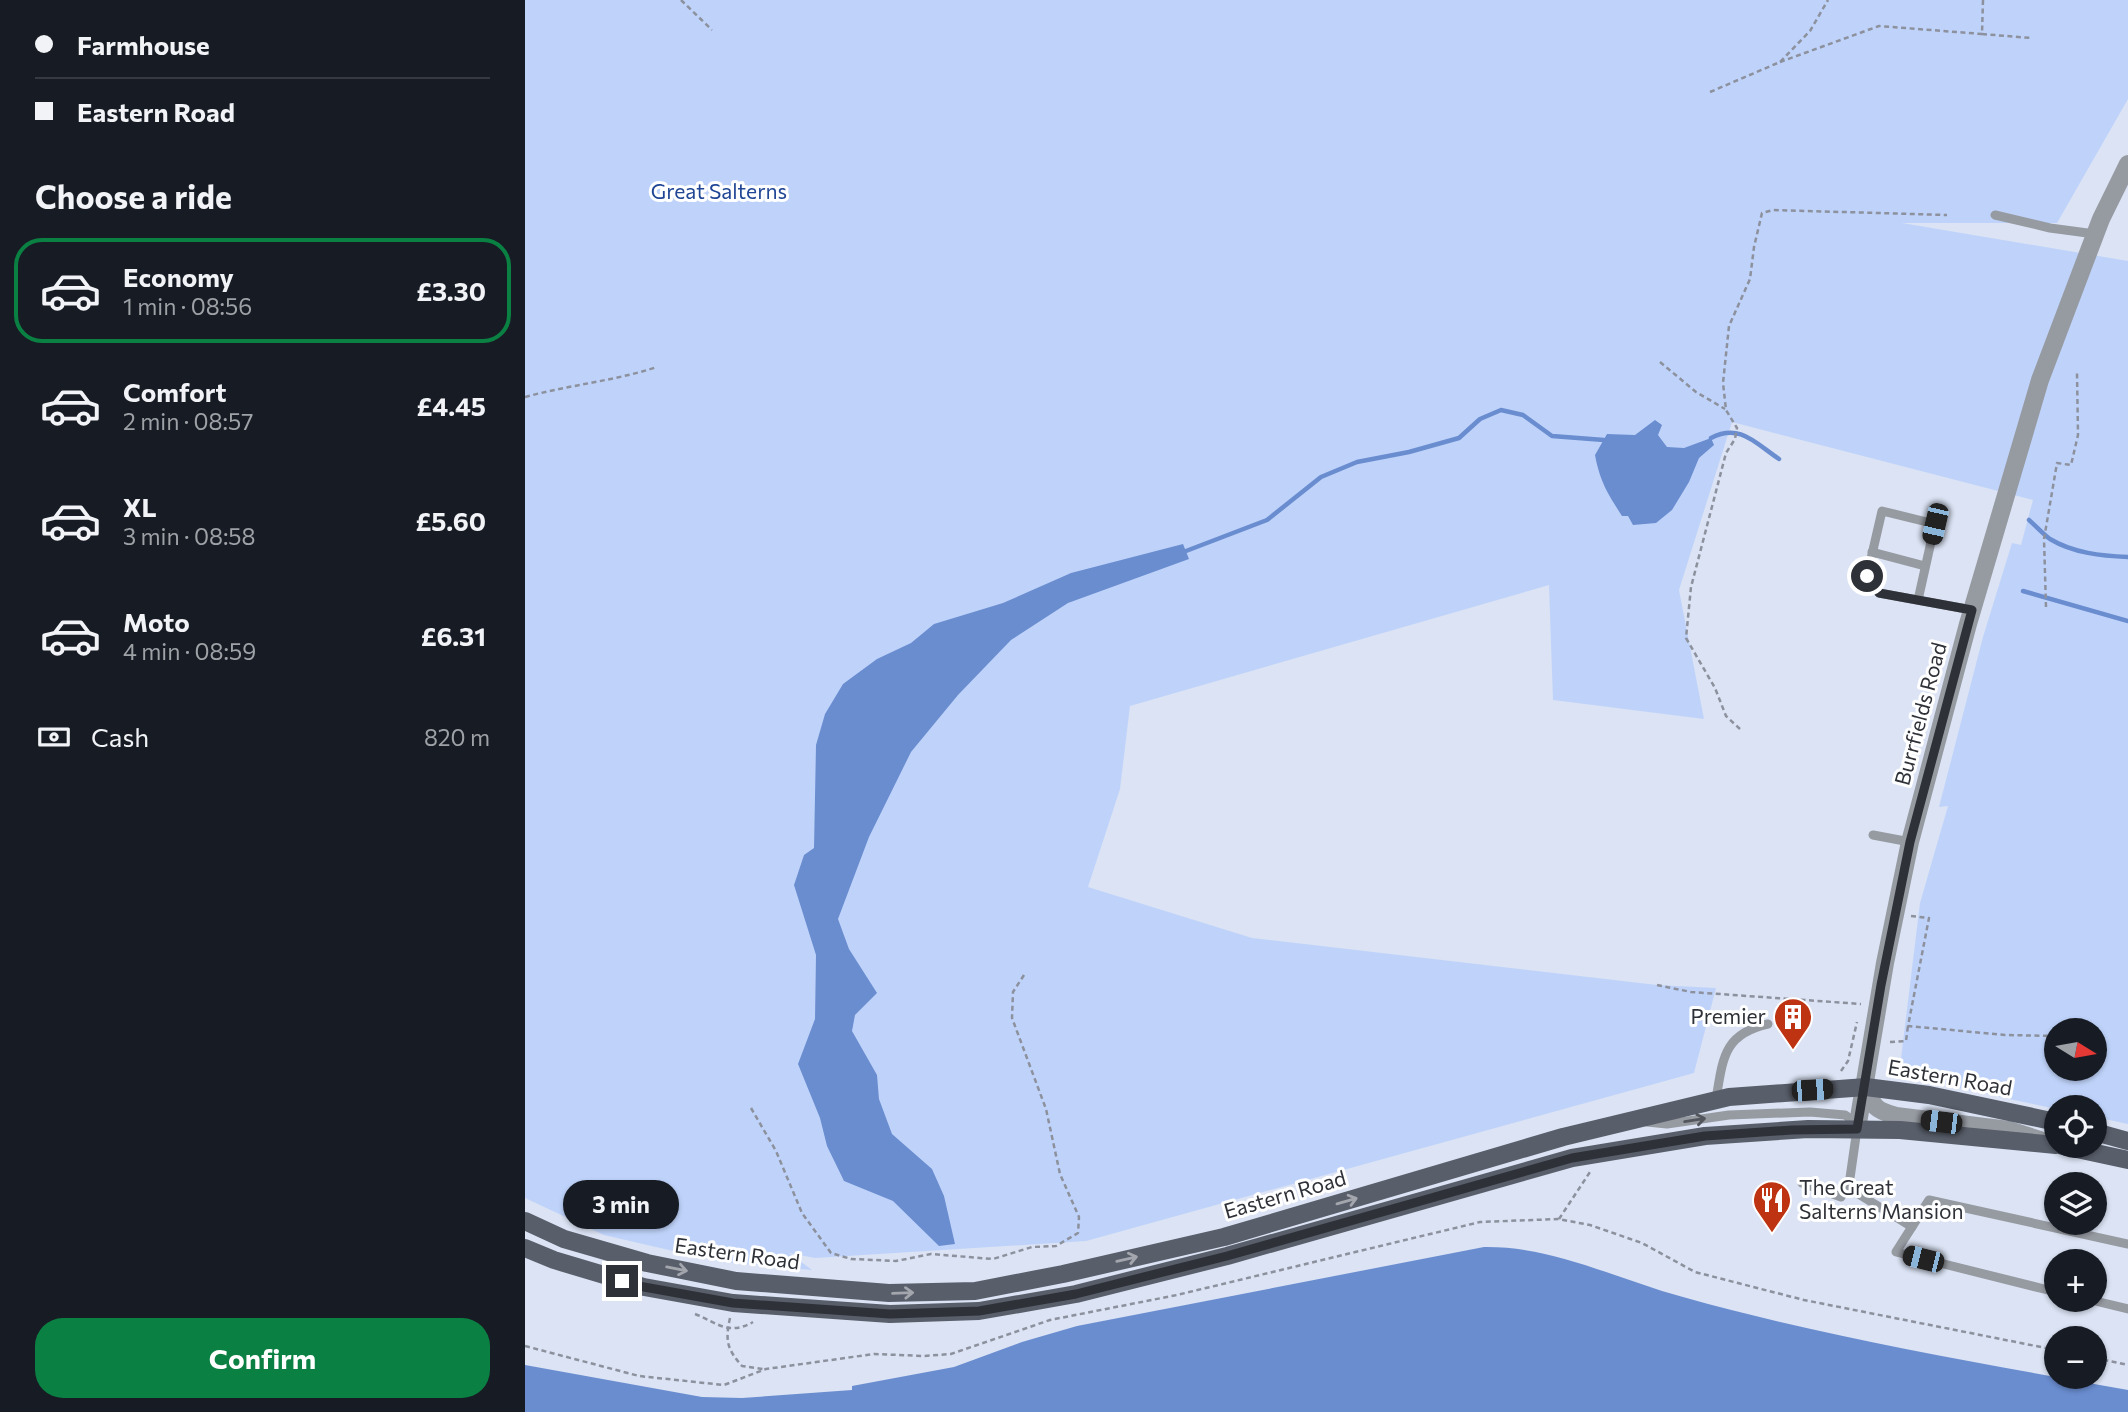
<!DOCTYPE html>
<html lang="en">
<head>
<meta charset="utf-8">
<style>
	:root { --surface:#171b24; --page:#242831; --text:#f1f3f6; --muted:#9ea1a6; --line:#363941; --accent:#0b8043 }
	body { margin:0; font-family:Commissioner,sans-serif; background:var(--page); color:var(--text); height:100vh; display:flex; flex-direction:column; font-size:26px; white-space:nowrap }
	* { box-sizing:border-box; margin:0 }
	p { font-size:23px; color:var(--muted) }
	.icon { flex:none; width:38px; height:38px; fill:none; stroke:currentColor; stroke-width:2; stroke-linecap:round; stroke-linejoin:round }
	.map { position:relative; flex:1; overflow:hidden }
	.drawer { display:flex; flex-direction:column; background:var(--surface); width:525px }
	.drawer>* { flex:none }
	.guide { display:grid; align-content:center; height:154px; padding:0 35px; background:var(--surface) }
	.needle { width:46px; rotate:101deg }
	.fabs { position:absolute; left:1519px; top:1018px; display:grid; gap:14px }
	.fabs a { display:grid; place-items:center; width:63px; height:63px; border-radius:50%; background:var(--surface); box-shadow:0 2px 5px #0004; font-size:35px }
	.end { position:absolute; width:32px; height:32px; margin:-16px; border:9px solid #2e3137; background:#fff; box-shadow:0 0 0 4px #fff }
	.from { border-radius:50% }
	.bubble { position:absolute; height:49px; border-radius:24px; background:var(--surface); box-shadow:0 2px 5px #0004; font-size:23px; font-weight:700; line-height:49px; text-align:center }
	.car { position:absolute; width:21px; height:42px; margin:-21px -10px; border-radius:9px; box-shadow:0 0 5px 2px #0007; background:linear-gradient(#222 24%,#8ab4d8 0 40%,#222 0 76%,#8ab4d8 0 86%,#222 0) }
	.guide b { display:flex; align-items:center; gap:24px; height:66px; font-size:26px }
	.guide b+b { border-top:2px solid var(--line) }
	.guide i { width:18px; height:18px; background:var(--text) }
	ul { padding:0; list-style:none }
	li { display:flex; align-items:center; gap:21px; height:105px; margin:0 14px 10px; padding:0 21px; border:4px solid transparent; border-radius:28px }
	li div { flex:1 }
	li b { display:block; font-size:26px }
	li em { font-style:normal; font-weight:700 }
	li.active { border-color:var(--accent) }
	li>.icon { width:63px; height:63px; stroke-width:1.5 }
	h2 { padding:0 35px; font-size:32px; line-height:84px }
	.pay { display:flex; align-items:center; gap:18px; height:77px; padding:0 35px; font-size:26px }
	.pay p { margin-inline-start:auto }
	.primary-button { display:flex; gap:14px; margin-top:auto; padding:14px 35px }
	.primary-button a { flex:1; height:80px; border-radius:28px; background:var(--accent); color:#fff; font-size:28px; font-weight:700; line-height:80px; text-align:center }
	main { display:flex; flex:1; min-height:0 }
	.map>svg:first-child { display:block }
	.green { fill:#bfd3fa; fill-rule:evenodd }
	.water { fill:#6a8dd0 }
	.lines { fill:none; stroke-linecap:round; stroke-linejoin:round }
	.stream { stroke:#6a8dd0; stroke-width:4.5 }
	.path { stroke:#8c919d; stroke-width:2.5; stroke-dasharray:5 3.5; stroke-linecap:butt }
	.service { stroke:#969aa1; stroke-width:9 }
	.tertiary { stroke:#969aa1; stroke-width:18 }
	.primary { stroke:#585e6a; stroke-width:18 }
	.oneway { stroke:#52565c }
	.oneway2 { stroke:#a3a6ad }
	.route { stroke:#2e3137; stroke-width:9 }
	.labels { text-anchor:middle; stroke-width:6; stroke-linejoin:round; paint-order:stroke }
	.park-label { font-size:21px; fill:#204695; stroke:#fff }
	.street-label { font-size:21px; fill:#2e3137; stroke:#fff }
	.poi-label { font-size:21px; fill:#2e3137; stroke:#fff; text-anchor:end }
</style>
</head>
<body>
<main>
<section class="drawer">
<div class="guide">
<b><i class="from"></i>Farmhouse</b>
<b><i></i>Eastern Road</b>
</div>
<h2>Choose a ride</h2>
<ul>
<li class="active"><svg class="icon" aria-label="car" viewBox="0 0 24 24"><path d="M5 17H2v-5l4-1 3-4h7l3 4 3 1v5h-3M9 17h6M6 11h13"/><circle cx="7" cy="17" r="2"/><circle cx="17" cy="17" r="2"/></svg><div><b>Economy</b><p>1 min · 08:56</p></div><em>£3.30</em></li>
<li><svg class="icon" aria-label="car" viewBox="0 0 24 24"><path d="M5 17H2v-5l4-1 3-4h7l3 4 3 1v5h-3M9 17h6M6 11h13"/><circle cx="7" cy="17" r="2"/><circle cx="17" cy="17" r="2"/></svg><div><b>Comfort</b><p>2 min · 08:57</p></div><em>£4.45</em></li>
<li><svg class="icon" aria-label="car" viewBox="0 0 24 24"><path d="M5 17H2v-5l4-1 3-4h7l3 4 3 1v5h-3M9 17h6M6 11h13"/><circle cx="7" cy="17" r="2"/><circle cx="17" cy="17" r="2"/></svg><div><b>XL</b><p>3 min · 08:58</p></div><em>£5.60</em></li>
<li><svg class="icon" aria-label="car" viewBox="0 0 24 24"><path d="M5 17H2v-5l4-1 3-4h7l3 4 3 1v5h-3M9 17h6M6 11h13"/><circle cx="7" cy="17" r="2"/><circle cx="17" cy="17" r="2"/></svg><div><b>Moto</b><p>4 min · 08:59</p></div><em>£6.31</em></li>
</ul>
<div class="pay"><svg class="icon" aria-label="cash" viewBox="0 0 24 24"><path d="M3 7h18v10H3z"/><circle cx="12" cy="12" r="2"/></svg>Cash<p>820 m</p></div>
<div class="primary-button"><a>Confirm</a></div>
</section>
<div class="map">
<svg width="1603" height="1412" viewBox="0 0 1603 1412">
	<rect width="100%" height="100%" fill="#dbe3f4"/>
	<path class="green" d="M 0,0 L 1603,0 L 1603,99 L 1532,223 L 1377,223 L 1603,261 L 1603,1124 L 1570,1117 L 1570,1108 L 1531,1109 L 1374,1075 L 1395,903 L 1423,806 L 1414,807 L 1458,637 L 1487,543 L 1496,545 L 1508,500 L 1207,422 L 1154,590 L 1179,719 L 1028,700 L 1024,585 L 605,706 L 595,789 L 563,887 L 727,938 L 1132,985 L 1191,988 L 1169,1073 L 561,1241 L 290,1258 L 264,1253 L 287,1270 L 196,1262 L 79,1235 L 0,1198 ZM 1531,1031 L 1570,1031 L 1570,1069 L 1531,1069 Z"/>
	<g class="water">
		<path d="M 1130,420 L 1137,425 L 1133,435 L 1142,447 L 1159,448 L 1186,438 L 1189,445 L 1174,458 L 1164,482 L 1147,510 L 1131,523 L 1108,525 L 1103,516 L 1097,516 C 1083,494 1075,482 1070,455 L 1082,434 L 1110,435 Z"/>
		<polygon points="658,544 664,559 543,603 486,640 433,695 386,752 344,837 313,919 324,949 352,993 330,1015 327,1031 352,1075 354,1099 367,1134 407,1169 419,1196 430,1244 414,1246 368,1201 319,1181 302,1146 295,1118 273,1064 290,1019 291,955 269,885 279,855 289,848 291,745 300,714 318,684 352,659 386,643 409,624 478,603 546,573"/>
		<path d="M 959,1247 C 1029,1246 1091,1279 1158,1297 C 1304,1338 1454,1363 1603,1390 L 1603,1412 L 0,1412 L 0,1365 L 177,1397 L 217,1398 L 327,1390 L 327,1386 L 429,1367 L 497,1342 L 552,1326 Z"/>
	</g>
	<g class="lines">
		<g class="stream">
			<path d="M 1186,438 C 1215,423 1230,443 1254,459"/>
			<path d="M 1504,520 C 1511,526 1518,534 1525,539 C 1548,553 1577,556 1603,557"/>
			<polyline points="661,551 742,520 796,477 832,462 884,452 934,438 955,419 976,410 998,415 1027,436 1079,440"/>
			<polyline points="1498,591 1603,621"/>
		</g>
		<g class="path">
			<polyline points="156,0 187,30"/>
			<polyline points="1458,0 1457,34 1506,38"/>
			<polyline points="1255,62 1354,26 1457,34"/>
			<polyline points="1185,92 1255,62 1285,31 1303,0"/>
			<polyline points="1135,362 1171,392 1200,409"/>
			<path d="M 0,397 C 44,385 89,381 132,367"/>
			<polyline points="1521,607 1519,539 1532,463 1546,465 1553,435 1552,373"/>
			<polyline points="1215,729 1201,716 1190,688 1161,638 1166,587 1201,453 1210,439 1212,428 1201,410 1198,383 1204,326 1225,279 1229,247 1237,213 1248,210 1422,215"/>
			<polyline points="1386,916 1404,918 1383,1026 1480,1035 1531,1036"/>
			<polyline points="1132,985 1166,992 1336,1004"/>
			<polyline points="1365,1042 1381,1041 1383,1026"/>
			<polyline points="1316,1071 1323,1061 1332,1022"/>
			<polyline points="226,1108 251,1151 277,1213 306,1253 326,1259 371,1261 406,1254 468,1259 507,1247 531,1246 553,1233 554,1217 535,1174 521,1109 487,1018 488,992 499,975"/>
			<polyline points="1034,1219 1065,1172"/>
			<path d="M 170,1314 C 193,1323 203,1336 228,1322"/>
			<path d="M 205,1318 C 200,1341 202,1349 217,1366 L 238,1369"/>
			<polyline points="0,1346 114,1376 199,1385 241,1369 349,1354 399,1356 426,1354 525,1320 652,1295 955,1222 1033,1219 1065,1225 1117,1243 1170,1272 1279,1300 1531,1350"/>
			<polyline points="1570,1358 1603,1365"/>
		</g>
		<g class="service">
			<polyline points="1470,215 1525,228 1570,234"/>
			<polyline points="1347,552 1400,566"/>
			<polyline points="1393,600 1410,524 1357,511 1342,576 1354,593 1447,610"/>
			<polyline points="1348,835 1385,842"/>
			<path d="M 1191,1099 C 1198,1059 1198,1034 1243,1024"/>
			<polyline points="1122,1122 1142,1124 1204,1115 1285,1112 1320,1115 1327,1120 1332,1129 1325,1178 1316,1197 1277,1183"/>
			<polyline points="1322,1187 1387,1227"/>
			<polyline points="1531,1292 1371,1252 1404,1200 1603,1244"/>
			<polyline points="1566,1300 1603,1309"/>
		</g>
		<g class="tertiary">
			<path d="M 1341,1087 C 1348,1107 1350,1110 1371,1116 L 1484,1130 L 1515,1140"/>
			<polyline points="1332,1129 1360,963 1385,842 1443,624 1515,380 1576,219 1603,164"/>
		</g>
		<g class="primary">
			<polyline points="1570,1132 1603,1141"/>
			<polyline points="1538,1146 1603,1160"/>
			<polyline points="0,1221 39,1239 122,1263 211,1281 364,1293 450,1291 538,1274 699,1237 1038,1137 1204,1097 1341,1087 1404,1095 1531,1122"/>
			<polyline points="0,1248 29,1260 119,1287 208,1303 365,1314 454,1311 551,1294 702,1256 1047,1158 1180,1136 1283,1129 1375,1130 1531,1145"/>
		</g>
	</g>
	<defs><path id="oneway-shaft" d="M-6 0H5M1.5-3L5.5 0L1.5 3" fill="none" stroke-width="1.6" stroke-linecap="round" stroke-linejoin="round" transform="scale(1.75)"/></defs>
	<use class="oneway" href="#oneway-shaft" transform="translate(1170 1120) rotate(-9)"/>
	<g class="oneway2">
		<use href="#oneway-shaft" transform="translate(822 1201) rotate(-16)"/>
		<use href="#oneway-shaft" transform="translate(602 1259) rotate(-13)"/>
		<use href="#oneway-shaft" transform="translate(152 1269) rotate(11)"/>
		<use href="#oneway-shaft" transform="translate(378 1293) rotate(-2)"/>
	</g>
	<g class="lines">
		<polyline class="route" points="97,1281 119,1287 208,1303 365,1314 454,1311 551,1294 702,1256 1047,1158 1180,1136 1267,1130 1332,1129 1356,985 1385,842 1447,610 1354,593 1342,576"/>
	</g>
	<defs>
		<symbol id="building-pin" viewBox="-11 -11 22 30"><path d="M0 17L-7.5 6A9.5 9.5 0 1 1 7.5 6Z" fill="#be3412" stroke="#fff"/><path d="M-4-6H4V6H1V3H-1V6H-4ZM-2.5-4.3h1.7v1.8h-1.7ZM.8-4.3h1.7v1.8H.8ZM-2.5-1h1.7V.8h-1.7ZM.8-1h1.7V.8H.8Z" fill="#fff"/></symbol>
		<symbol id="restaurant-pin" viewBox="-11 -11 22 30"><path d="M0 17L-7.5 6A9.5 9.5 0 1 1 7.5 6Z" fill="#be3412" stroke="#fff"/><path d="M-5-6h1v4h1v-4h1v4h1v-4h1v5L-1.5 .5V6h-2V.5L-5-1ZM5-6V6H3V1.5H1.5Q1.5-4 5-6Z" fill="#fff"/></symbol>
	</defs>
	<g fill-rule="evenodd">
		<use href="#building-pin" x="1246" y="995" width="44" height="60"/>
		<use href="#restaurant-pin" x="1225" y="1178" width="44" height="60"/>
	</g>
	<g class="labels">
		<g class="park-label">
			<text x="194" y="199">Great Salterns</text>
		</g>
		<g class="street-label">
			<text transform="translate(1396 714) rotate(-75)" y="7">Burrfields Road</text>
			<text transform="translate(1425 1078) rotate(10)" y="7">Eastern Road</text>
			<text transform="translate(760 1195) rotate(-16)" y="7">Eastern Road</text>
			<text transform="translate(212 1254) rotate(8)" y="7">Eastern Road</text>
		</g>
		<g class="poi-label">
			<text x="1241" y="1024">Premier</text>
			<text x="1274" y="1195" text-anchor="start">The Great<tspan x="1274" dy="24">Salterns Mansion</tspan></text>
		</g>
	</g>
</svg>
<div class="fabs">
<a><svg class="needle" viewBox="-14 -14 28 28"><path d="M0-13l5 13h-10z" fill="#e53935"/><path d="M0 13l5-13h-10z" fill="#9ea1a6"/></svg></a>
<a><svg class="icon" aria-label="locate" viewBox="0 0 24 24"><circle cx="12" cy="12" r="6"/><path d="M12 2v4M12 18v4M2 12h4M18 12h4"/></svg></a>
<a><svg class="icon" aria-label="layers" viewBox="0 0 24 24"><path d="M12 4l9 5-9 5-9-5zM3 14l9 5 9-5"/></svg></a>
<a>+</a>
<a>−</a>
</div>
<i class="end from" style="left:1342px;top:576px"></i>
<i class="end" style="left:97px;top:1281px"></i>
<div class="bubble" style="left:38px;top:1180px;width:116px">3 min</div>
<i class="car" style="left:1410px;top:524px;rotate:193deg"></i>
<i class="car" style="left:1287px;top:1090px;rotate:86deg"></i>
<i class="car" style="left:1416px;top:1122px;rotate:277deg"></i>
<i class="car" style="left:1398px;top:1259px;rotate:284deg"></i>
</div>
</main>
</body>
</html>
